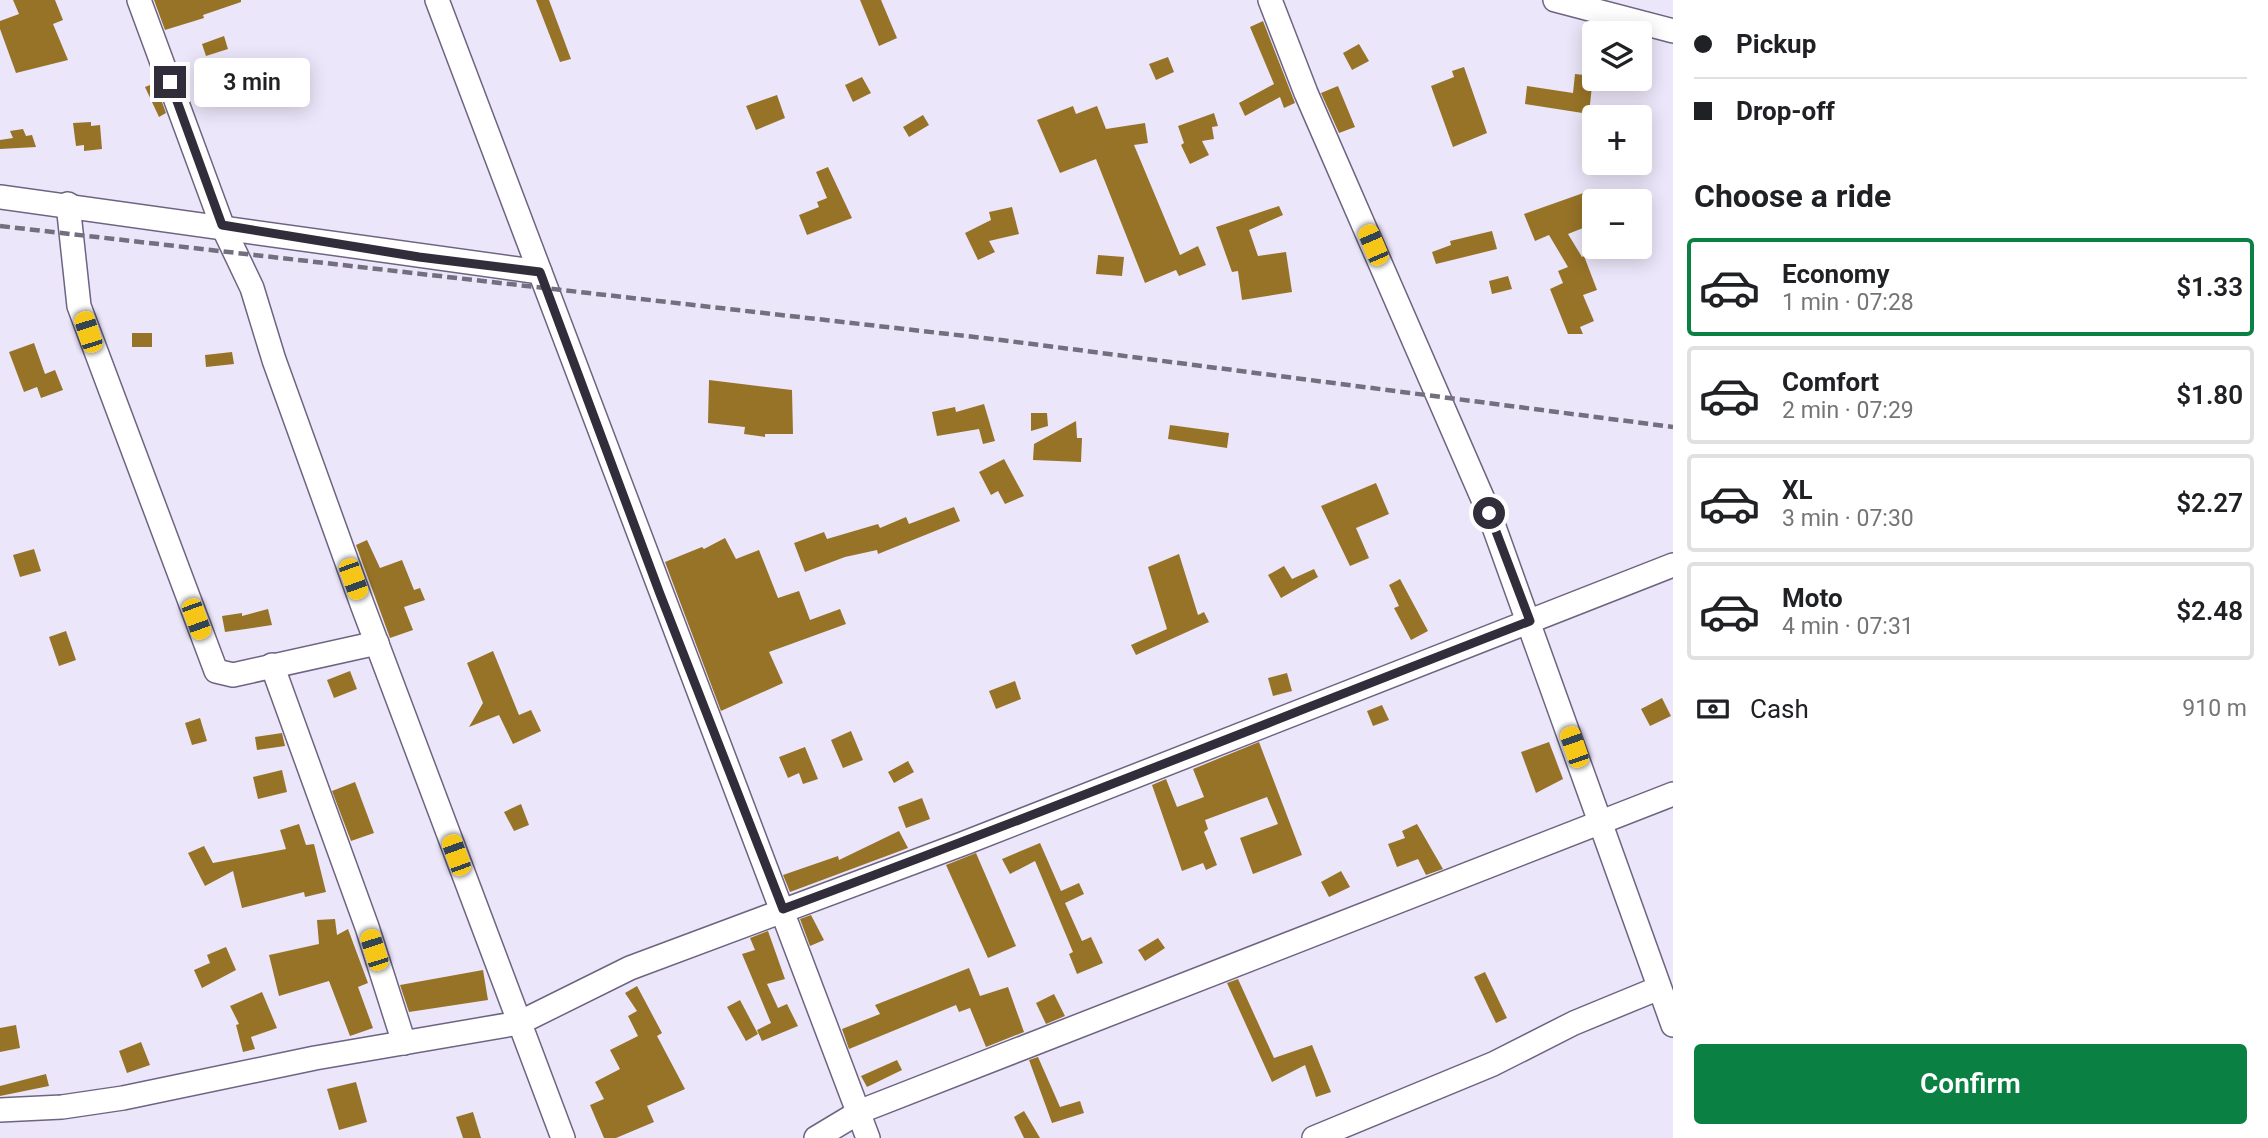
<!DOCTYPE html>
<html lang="en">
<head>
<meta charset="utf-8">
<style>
	:root { --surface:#fff; --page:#f2f2f2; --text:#202124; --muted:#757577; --line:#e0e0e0; --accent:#0b8043 }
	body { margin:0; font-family:Roboto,sans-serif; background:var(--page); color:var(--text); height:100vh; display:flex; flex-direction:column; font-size:26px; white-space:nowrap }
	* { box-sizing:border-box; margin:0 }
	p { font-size:23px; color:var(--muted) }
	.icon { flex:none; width:38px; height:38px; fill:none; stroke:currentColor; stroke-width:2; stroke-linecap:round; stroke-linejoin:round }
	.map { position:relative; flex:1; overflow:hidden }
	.side { display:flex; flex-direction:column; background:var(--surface); width:595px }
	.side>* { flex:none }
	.hud { display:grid; align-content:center; height:154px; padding:0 21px; background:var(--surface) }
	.tools { position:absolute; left:1582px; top:21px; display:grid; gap:14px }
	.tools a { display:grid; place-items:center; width:70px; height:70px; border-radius:7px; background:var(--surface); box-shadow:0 4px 18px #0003; font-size:35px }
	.end { position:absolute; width:32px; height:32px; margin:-16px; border:9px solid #312d3a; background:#fff; box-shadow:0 0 0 4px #fff }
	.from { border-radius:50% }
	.bubble { position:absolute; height:49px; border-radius:7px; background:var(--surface); box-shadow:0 4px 18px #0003; font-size:23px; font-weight:600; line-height:49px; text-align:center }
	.car { position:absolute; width:21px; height:42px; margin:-21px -10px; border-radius:9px; box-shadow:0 0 5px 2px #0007; background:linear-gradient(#f5c518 24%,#345 0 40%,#f5c518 0 76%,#345 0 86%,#f5c518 0) }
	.hud b { display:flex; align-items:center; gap:24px; height:66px; font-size:26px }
	.hud b+b { border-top:2px solid var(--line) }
	.hud i { width:18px; height:18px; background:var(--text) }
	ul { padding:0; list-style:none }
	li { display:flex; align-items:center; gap:21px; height:98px; margin:0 14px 10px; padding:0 7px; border:4px solid var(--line); border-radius:7px }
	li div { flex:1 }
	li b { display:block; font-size:26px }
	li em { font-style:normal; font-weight:600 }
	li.current { border-color:var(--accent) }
	li>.icon { width:63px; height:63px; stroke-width:1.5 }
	h2 { padding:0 21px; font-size:32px; line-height:84px }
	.pay { display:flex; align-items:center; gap:18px; height:77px; padding:0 21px; font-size:26px }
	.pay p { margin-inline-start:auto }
	.action { display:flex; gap:14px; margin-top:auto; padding:14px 21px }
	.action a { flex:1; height:80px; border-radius:7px; background:var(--accent); color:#fff; font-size:28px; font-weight:600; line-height:80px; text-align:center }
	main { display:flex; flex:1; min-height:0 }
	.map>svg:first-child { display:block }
	.building { fill:#977327 }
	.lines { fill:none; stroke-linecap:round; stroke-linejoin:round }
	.minor-casing { stroke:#6e6481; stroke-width:26 }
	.minor { stroke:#fff; stroke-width:23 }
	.rail { stroke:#746f7e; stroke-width:4.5; stroke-dasharray:10 5; stroke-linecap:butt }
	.route { stroke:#312d3a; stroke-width:9 }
</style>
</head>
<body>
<main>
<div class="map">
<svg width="1673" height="1138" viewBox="0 0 1673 1138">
	<rect width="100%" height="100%" fill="#ece6fa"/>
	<g class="building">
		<polygon points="13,0 55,0 63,20 53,24 68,60 16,73 0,29 0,21 19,14"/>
		<polygon points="154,0 241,0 241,2 203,15 204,18 165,30"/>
		<polygon points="536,0 549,0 571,59 560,62"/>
		<polygon points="860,0 881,0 897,38 879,46"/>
		<polygon points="1263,21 1295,103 1284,108 1280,97 1245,116 1239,103 1274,84 1250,27"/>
		<polygon points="224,36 228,49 206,56 202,44"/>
		<polygon points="1359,44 1369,61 1352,70 1343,53"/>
		<polygon points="1168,57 1174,72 1156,80 1149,64"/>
		<polygon points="1464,67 1487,133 1453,147 1431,86 1454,77 1452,71"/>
		<polygon points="1575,74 1593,76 1589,114 1525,104 1527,86 1573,93"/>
		<polygon points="862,77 871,93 853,102 845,85"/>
		<polygon points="155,83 166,113 159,117 145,87"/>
		<polygon points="1338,86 1355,127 1339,133 1321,93"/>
		<polygon points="777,95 785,118 756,130 746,106"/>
		<polygon points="1073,106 1076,114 1097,106 1106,129 1145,123 1148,143 1134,145 1180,255 1198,246 1206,265 1179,276 1176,270 1145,283 1096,159 1060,173 1037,120"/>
		<polygon points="1214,113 1218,126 1212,127 1214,139 1202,141 1209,155 1190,164 1181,145 1184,143 1178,126"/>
		<polygon points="923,115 929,125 909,137 903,127"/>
		<polygon points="91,122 91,126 100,125 102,149 84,151 84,145 76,146 73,123"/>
		<polygon points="23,129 26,136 32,135 36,147 0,149 0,140 13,138 10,131"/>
		<polygon points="828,167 852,218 807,235 799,215 819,207 817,202 827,198 816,172"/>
		<polygon points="1589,191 1594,204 1590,206 1594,217 1586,221 1588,226 1568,234 1582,257 1584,256 1597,290 1583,295 1594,321 1580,327 1583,334 1568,334 1550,289 1563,283 1558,271 1568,267 1549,235 1535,241 1524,214"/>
		<polygon points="1279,206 1283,215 1249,230 1258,256 1286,252 1292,292 1242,300 1238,271 1232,272 1216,227"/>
		<polygon points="1012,207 1019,234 989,241 995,252 978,260 965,233 991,220 989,212"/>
		<polygon points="1492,231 1497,249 1436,264 1432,252 1451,245 1450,241"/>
		<polygon points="1098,255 1124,257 1122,276 1096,274"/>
		<polygon points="1508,276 1512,289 1492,294 1489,281"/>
		<rect x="132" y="333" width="20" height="14"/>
		<polygon points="34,343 45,374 55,370 63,390 41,398 37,387 24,392 9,352"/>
		<polygon points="232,352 234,364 206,367 205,355"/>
		<polygon points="709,380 792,390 793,434 765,434 765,437 744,434 745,427 708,423"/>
		<polygon points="984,404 995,441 983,444 979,429 937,436 932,412 955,407 956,412"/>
		<polygon points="1031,413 1047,413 1048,426 1031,431"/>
		<polygon points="1076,421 1077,438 1082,438 1081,462 1033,460 1034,444"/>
		<polygon points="1170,425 1229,433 1227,448 1168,439"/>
		<polygon points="1004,459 1024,496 1005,504 998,491 991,495 979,472"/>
		<polygon points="1376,483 1389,514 1356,528 1369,558 1350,566 1321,506"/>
		<polygon points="954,507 960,521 878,554 877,550 845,557 805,572 794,543 824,532 827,539 878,524 880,528 906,517 909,524"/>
		<polygon points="725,538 736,559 759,550 778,598 799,591 810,620 840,609 846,624 769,652 783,683 721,711 665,562 702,547 704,549"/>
		<polygon points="367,540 380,568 402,560 414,590 420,588 425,600 404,607 413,630 390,638 356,545"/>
		<polygon points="34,549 41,571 20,577 13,555"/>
		<polygon points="1179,554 1198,615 1204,612 1209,622 1136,655 1131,645 1167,629 1148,567"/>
		<polygon points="1284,566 1292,579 1314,569 1318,577 1281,598 1268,575"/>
		<polygon points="1400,579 1428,631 1411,640 1394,608 1399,606 1389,585"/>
		<polygon points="268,609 272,625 225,632 222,616 242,613 242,616"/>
		<polygon points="66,631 76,660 59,666 49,637"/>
		<polygon points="493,651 519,715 531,710 541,731 513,744 499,715 469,727 483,703 467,663"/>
		<polygon points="350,671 357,689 334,698 327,680"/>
		<polygon points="1287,673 1292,691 1273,696 1268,678"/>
		<polygon points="1015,681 1021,699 996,709 989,691"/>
		<polygon points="1662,698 1671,716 1650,726 1641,709"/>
		<polygon points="1382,705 1389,720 1373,726 1367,711"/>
		<polygon points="200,718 207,741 192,745 185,723"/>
		<polygon points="851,731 863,760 843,768 831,740"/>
		<polygon points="282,733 285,746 257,750 255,737"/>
		<polygon points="1259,742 1302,855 1253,874 1240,838 1278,824 1267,797 1205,820 1208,829 1204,832 1217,865 1206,870 1203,863 1182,871 1152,785 1166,779 1177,807 1204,797 1193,769"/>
		<polygon points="1549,742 1563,779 1536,793 1521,752"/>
		<polygon points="805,747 818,779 803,784 799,773 788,778 779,757"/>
		<polygon points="908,761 914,772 894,783 888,772"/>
		<polygon points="282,770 287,792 258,799 253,777"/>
		<polygon points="355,782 374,833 351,841 332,791"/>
		<polygon points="922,798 930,819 906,828 898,807"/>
		<polygon points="521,804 529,825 514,831 504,812"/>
		<polygon points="299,824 306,845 314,844 326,892 305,897 304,892 242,908 233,871 205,886 188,853 204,846 213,863 286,849 280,830"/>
		<polygon points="1417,824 1443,869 1426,875 1418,859 1397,867 1388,844 1405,838 1402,831"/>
		<polygon points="899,831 908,848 790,892 783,875 838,856 839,860"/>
		<polygon points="1040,843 1061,891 1079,883 1084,894 1065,903 1082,941 1091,937 1103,963 1077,974 1069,954 1073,952 1035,861 1010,874 1002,859"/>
		<polygon points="976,853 1016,946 988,958 946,865"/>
		<polygon points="1341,871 1350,887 1329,897 1321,882"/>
		<polygon points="811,915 824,940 810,946 800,919"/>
		<polygon points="335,919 337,935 348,929 368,983 358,987 373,1028 350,1036 329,981 279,996 269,955 319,944 317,920"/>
		<polygon points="768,931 785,979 767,984 778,1008 787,1004 798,1026 762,1041 757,1030 771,1023 742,954 755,950 750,938"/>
		<polygon points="1158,938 1165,948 1145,961 1138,950"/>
		<polygon points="226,947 236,970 202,988 194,970 210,963 207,955"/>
		<polygon points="969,968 980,996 1008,987 1024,1032 986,1047 970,1008 959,1012 956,1005 849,1049 842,1029 880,1014 875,1005"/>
		<polygon points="483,970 488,1000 409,1012 400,985"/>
		<polygon points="1485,972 1507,1018 1496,1023 1474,977"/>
		<polygon points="1238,979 1274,1058 1312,1045 1331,1092 1316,1097 1305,1065 1272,1082 1227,983"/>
		<polygon points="637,986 662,1033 657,1036 685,1089 647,1106 654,1122 616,1138 604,1138 590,1105 604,1099 595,1082 620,1069 610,1050 638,1036 628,1016 637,1011 625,993"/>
		<polygon points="262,992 277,1028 251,1037 255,1049 243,1052 236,1025 239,1024 230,1006"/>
		<polygon points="1054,994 1065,1016 1046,1024 1036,1003"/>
		<polygon points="740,1000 758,1034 746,1041 727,1007"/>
		<polygon points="16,1025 20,1048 0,1052 0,1028"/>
		<polygon points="141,1042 150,1065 127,1073 119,1051"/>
		<polygon points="1038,1057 1060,1107 1080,1101 1084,1113 1052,1123 1029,1060"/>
		<polygon points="897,1060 902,1070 867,1087 861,1076"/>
		<polygon points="46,1074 49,1086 0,1096 0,1086"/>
		<polygon points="356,1082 367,1122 339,1130 327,1089"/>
		<polygon points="1024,1111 1040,1138 1024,1138 1014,1117"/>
		<polygon points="473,1112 481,1138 463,1138 456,1117"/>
	</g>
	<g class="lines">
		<defs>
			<g id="minor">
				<polyline points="139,0 222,225 252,288 274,360 362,604 563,1138"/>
				<polyline points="437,0 868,1138"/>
				<polyline points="1270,0 1306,93 1489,513 1673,1025"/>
				<polyline points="1555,0 1673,31"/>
				<polyline points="0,197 540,272"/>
				<polyline points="68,204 79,306 216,671 233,675 377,643"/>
				<polyline points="272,665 367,927 404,1043"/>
				<polyline points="0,1110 62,1107 123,1098 315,1058 519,1023 630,968 962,844 1673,565"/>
				<polyline points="816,1138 861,1111 1673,794"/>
				<polyline points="1314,1138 1493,1064 1574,1023 1659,988"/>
			</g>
		</defs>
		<use href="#minor" class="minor-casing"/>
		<use href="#minor" class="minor"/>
		<polyline class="rail" points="0,226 1001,340 1673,427"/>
	</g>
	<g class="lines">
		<path class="route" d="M 170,82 L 222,225 L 419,257 L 540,272 L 660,594 L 783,909 C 1034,817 1281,717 1530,621 L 1489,513"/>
	</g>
</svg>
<div class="tools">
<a><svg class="icon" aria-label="layers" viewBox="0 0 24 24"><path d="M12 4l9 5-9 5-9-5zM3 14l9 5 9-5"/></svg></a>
<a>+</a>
<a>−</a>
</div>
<i class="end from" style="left:1489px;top:513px"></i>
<i class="end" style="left:170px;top:82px"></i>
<div class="bubble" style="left:194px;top:58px;width:116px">3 min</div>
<i class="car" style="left:1373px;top:245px;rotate:337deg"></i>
<i class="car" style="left:88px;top:332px;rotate:342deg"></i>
<i class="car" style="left:353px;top:579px;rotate:160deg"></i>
<i class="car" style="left:196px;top:619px;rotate:160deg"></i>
<i class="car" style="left:1574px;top:747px;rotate:341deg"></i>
<i class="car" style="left:456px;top:855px;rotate:340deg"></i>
<i class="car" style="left:374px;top:950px;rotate:342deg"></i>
</div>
<section class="side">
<div class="hud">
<b><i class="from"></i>Pickup</b>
<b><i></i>Drop-off</b>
</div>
<h2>Choose a ride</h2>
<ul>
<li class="current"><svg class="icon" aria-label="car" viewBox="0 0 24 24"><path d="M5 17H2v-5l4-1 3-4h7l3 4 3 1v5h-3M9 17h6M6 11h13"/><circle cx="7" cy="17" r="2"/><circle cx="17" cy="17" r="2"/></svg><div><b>Economy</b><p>1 min · 07:28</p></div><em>$1.33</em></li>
<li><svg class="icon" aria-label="car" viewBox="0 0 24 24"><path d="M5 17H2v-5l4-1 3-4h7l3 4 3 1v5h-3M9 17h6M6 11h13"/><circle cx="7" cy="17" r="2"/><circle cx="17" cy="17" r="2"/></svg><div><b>Comfort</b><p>2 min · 07:29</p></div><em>$1.80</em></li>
<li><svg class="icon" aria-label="car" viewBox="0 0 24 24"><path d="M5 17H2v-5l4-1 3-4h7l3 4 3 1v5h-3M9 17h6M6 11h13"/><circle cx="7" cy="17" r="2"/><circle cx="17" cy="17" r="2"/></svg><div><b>XL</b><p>3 min · 07:30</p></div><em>$2.27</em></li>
<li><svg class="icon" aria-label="car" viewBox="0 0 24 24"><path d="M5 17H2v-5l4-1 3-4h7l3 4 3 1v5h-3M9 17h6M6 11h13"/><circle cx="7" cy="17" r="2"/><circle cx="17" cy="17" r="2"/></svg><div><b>Moto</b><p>4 min · 07:31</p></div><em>$2.48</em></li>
</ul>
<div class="pay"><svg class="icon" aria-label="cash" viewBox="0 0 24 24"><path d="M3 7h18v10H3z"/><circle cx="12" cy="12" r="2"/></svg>Cash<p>910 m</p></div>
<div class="action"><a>Confirm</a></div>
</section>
</main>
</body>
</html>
